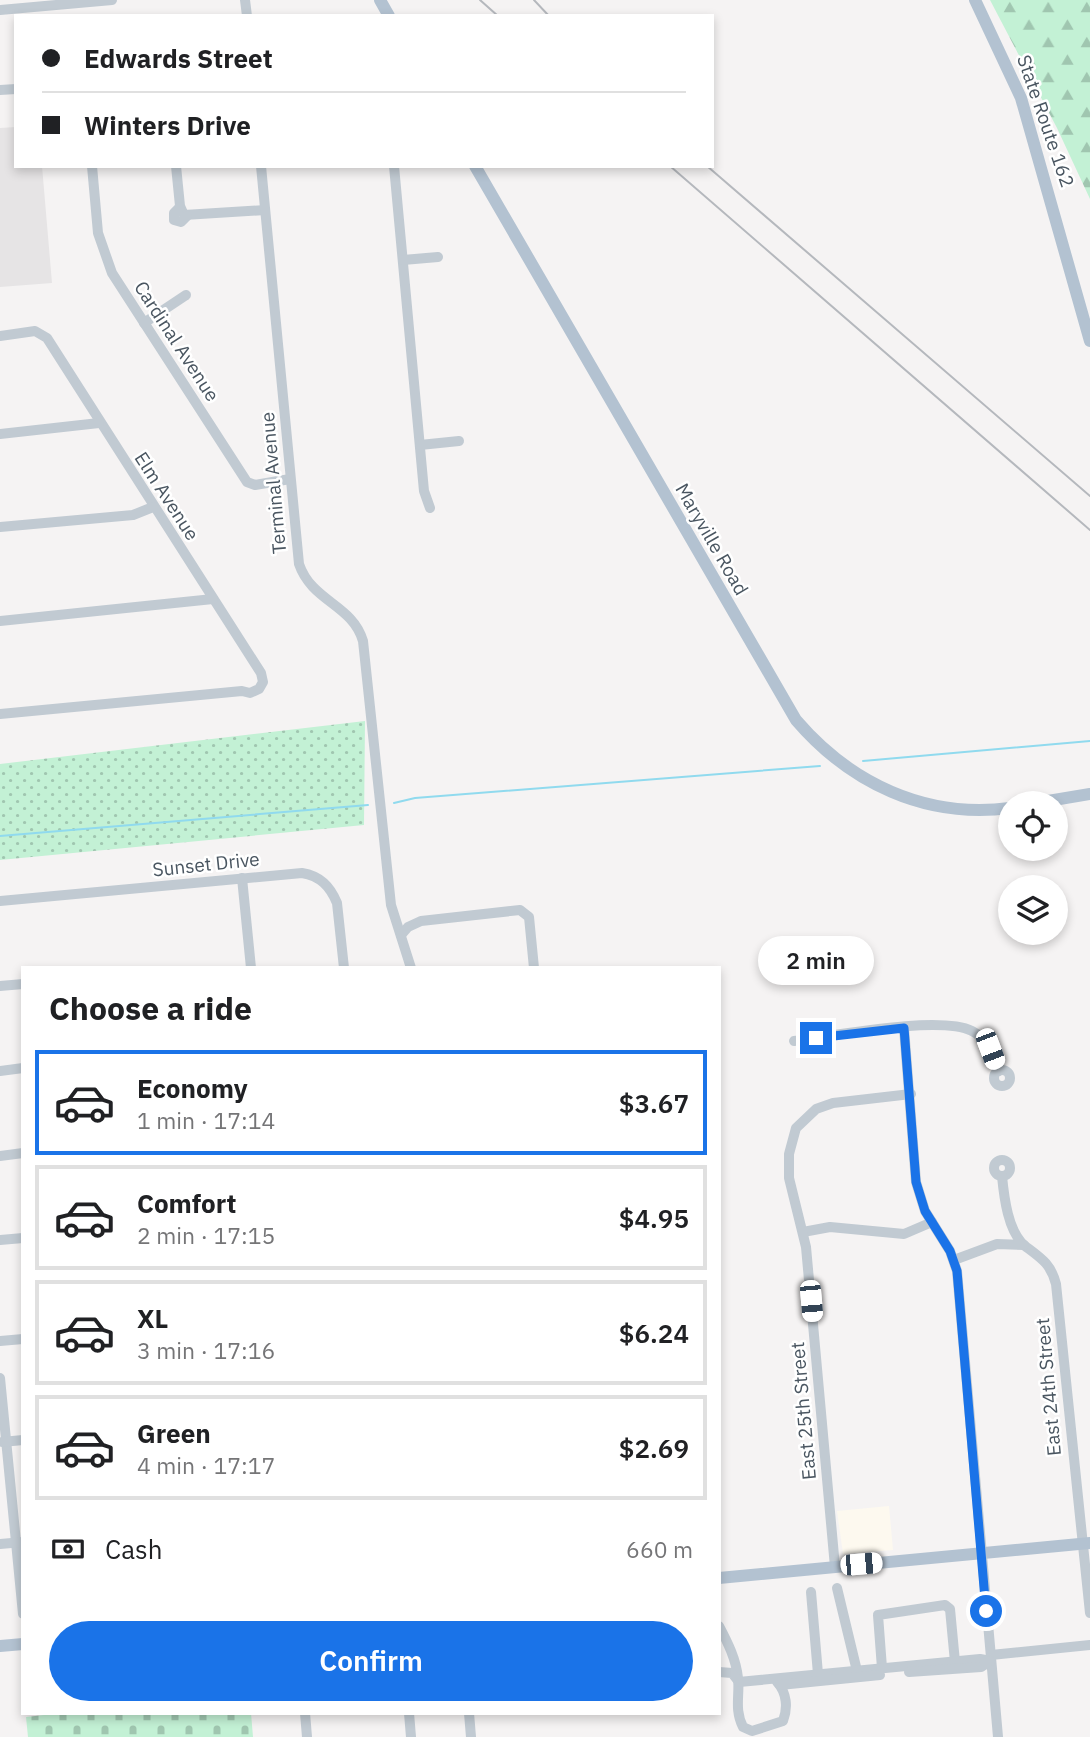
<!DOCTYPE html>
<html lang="en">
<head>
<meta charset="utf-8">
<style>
	:root { --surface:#fff; --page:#f2f2f2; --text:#202124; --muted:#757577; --line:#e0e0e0; --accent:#1a73e8 }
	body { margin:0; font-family:"IBM Plex Sans",sans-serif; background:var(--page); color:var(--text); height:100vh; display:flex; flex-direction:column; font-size:26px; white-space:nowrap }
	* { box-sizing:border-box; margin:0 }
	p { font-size:23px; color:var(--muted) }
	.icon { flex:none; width:38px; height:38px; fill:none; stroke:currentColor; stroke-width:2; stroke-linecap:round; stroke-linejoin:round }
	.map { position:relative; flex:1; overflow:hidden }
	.drawer { position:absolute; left:21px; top:966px; width:700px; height:749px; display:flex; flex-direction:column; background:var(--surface); border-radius:0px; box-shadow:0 4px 10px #0003 }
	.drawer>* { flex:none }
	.top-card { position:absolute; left:14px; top:14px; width:700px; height:154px; border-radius:0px; box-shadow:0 4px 10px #0003; display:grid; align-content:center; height:154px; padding:0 28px; background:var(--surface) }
	.fabs { position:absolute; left:998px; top:791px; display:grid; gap:14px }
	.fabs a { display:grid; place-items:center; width:70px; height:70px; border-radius:50%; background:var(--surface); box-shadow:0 4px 10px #0003; font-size:35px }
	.end { position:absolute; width:32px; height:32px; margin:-16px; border:9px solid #1a73e8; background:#fff; box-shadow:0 0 0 4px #fff }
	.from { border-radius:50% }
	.bubble { position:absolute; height:49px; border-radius:24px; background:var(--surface); box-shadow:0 4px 10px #0003; font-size:23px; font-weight:600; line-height:49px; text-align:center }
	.car { position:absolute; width:21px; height:42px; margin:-21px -10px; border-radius:9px; box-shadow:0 0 5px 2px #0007; background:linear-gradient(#fff 24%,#345 0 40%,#fff 0 76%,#345 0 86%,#fff 0) }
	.top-card b { display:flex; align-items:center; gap:24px; height:66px; font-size:26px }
	.top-card b+b { border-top:2px solid var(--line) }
	.top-card i { width:18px; height:18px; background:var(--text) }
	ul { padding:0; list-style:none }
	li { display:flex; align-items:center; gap:21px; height:105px; margin:0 14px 10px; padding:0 14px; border:4px solid var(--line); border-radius:0px }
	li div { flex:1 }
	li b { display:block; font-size:26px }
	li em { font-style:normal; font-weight:600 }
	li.on { border-color:var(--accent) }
	li>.icon { width:63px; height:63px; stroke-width:1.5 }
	h2 { padding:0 28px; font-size:32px; line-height:84px }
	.pay { display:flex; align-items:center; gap:18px; height:77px; padding:0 28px; font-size:26px }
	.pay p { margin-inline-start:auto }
	.cta { display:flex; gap:14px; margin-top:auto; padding:14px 28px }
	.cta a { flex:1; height:80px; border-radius:42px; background:var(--accent); color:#fff; font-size:28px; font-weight:600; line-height:80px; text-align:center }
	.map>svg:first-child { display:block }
	.commercial { fill:#fdf9ef }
	.education { fill:#e6e4e5 }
	.grass { fill:url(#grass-dots) }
	.forest { fill:url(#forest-firs) }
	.cemetery { fill:url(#cemetery-stones) }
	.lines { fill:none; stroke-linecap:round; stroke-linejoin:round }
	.stream { stroke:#90daee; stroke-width:2 }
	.minor { stroke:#c1cad2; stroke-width:10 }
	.major { stroke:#b3c2d1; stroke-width:12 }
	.rail { stroke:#b5b8bd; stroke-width:2 }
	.route { stroke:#1a73e8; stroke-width:9 }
	.labels { text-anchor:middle; stroke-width:5; stroke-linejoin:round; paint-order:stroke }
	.street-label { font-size:19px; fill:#4a5661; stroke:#fff }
</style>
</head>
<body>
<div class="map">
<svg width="1090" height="1737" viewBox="0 0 1090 1737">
	<defs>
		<pattern id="grass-dots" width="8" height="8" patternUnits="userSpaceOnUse" patternTransform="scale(1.75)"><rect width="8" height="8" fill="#c3f1d5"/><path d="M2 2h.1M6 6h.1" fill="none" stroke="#a0c6b0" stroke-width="1.8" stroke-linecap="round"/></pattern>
		<pattern id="forest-firs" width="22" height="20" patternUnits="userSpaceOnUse" patternTransform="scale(1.75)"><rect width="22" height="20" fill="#c3f1d5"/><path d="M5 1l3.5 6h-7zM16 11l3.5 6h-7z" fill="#a0c6b0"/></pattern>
		<pattern id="cemetery-stones" width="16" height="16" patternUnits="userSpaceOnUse" patternTransform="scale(1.75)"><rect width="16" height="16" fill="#c3f1d5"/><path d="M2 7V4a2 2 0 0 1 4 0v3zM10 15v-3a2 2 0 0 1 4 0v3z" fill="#a0c6b0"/></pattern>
	</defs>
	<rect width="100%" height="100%" fill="#f5f3f3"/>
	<polygon class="commercial" points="889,1506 893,1550 843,1554 837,1511"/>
	<polygon class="education" points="16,127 16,166 42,166 52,283 0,287 0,128"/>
	<polygon class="grass" points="365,721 364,825 0,860 0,764"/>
	<polygon class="forest" points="990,0 1090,0 1090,199 1057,128"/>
	<polygon class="cemetery" points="62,1713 251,1713 253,1737 28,1737 26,1717"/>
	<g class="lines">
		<g class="stream">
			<polyline points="863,761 1090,741"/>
			<polyline points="394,803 415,798 820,766"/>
			<polyline points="0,836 368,805"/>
		</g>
		<g class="minor">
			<polyline points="245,0 247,16"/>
			<polyline points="0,10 112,0"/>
			<polyline points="0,90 16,89"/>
			<polyline points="92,166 98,233 112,273 247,482 255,485 290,479"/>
			<polyline points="176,166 180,206 184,215 265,210"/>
			<path d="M 261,166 L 299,564 C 312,602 352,604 363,641 L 391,905 L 411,968"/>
			<polyline points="394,166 424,491 430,508"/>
			<polyline points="180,207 174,213 174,220 181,222 187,216"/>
			<polyline points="403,260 438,257"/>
			<polyline points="144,323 186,295"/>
			<polyline points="0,336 35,331 47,338 261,673 263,682 259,689 250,693 242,691 0,714"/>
			<polyline points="0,434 99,423"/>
			<polyline points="420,445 459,441"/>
			<polyline points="0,527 133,515 153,507"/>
			<polyline points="0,621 213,599"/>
			<polyline points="242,878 251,968"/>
			<path d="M 0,901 L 302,873 C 320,876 330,886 337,903 L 344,968"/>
			<polyline points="401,935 408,927 421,921 520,910 529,917 534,968"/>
			<polyline points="0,986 23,984"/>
			<polyline points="904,1028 916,1182 925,1211 950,1251 957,1271 998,1737"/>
			<path d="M 794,1041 C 834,1036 939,1015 972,1031 C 988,1039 993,1055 999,1071"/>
			<circle cx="1002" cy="1078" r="8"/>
			<polyline points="0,1071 23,1068"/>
			<polyline points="0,1156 23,1153"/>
			<circle cx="1002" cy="1168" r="8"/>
			<path d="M 1002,1176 C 1004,1197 1008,1232 1025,1246 C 1041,1258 1051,1264 1056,1284 L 1090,1613"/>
			<polyline points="803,1232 830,1227 904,1234 932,1222"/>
			<polyline points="0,1240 23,1238"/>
			<polyline points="954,1260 997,1244 1024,1245"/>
			<polyline points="0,1341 23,1339"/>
			<polyline points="0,1378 23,1614"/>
			<polyline points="2,1442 23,1440"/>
			<polyline points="0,1544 23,1542"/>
			<polyline points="835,1567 806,1247 789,1178 789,1154 796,1128 816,1109 833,1103 911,1094"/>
			<polyline points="837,1588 857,1671"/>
			<polyline points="811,1592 818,1674"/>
			<path d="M 719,1626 C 728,1643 736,1659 738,1678 C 740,1695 734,1709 743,1727 L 752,1731 L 783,1721 C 788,1708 787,1693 777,1682"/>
			<polyline points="991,1655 1090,1645"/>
			<polyline points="882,1668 878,1615 945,1605 950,1609 955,1662"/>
			<polyline points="719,1672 732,1673 739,1682 980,1659 991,1661"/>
			<polyline points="909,1672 981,1667 990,1661"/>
			<polyline points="780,1685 880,1675"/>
			<polyline points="305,1713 307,1737"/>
			<polyline points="409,1713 411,1737"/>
			<polyline points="469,1713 471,1737"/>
		</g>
		<g class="major">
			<polyline points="380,0 389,16"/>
			<polyline points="975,0 1021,98 1090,341"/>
			<path d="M 475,166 L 796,720 C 850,783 925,819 1010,808"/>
			<polyline points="1036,803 1090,794"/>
			<polyline points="719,1578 1090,1543"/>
			<polyline points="0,1646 23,1644"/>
		</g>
		<g class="rail">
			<polyline points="480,0 498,16"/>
			<polyline points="534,0 549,16"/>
			<polyline points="670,166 1090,530"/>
			<polyline points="707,166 1090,496"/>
		</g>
	</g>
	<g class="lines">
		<polyline class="route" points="816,1038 904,1028 916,1182 925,1211 950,1251 957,1271 986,1611"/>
	</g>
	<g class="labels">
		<g class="street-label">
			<text transform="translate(1046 121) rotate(71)" y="7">State Route 162</text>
			<text transform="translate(177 341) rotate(57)" y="7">Cardinal Avenue</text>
			<text transform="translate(273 483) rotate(-95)" y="7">Terminal Avenue</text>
			<text transform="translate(167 496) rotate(57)" y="7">Elm Avenue</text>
			<text transform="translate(712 539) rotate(60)" y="7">Maryville Road</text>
			<text transform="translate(206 864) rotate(-6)" y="7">Sunset Drive</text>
			<text transform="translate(1048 1387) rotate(-95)" y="7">East 24th Street</text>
			<text transform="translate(803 1411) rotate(-95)" y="7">East 25th Street</text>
		</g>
	</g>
</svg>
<div class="fabs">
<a><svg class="icon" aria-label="locate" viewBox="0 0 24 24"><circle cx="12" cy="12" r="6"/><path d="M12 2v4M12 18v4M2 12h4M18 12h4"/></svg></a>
<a><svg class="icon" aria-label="layers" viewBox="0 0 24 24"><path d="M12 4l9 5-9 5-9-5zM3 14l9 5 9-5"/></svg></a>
</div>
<i class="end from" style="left:986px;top:1611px"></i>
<i class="end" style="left:816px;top:1038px"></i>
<div class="bubble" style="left:758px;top:936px;width:116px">2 min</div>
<i class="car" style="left:990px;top:1049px;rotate:159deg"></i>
<i class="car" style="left:811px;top:1301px;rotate:175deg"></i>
<i class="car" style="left:861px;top:1564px;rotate:85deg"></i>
<div class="top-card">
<b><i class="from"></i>Edwards Street</b>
<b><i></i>Winters Drive</b>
</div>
<section class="drawer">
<h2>Choose a ride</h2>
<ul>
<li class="on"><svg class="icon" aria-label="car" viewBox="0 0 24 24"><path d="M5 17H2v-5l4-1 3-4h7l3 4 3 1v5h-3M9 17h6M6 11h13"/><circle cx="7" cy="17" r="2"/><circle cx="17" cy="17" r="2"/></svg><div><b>Economy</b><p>1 min · 17:14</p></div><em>$3.67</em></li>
<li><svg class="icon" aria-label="car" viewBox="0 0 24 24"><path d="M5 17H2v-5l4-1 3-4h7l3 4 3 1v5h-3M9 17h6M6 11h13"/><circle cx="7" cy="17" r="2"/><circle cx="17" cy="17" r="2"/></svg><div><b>Comfort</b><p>2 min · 17:15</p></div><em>$4.95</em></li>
<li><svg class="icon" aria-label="car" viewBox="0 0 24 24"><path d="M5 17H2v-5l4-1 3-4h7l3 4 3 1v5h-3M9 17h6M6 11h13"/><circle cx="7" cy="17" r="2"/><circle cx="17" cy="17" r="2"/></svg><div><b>XL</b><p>3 min · 17:16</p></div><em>$6.24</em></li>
<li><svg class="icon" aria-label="car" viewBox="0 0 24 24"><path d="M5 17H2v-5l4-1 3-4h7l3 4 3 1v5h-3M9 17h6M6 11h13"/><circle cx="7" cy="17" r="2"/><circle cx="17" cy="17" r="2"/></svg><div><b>Green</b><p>4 min · 17:17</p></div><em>$2.69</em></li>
</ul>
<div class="pay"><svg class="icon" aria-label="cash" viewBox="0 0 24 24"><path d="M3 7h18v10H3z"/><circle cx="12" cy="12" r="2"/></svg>Cash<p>660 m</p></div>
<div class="cta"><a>Confirm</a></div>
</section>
</div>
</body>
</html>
